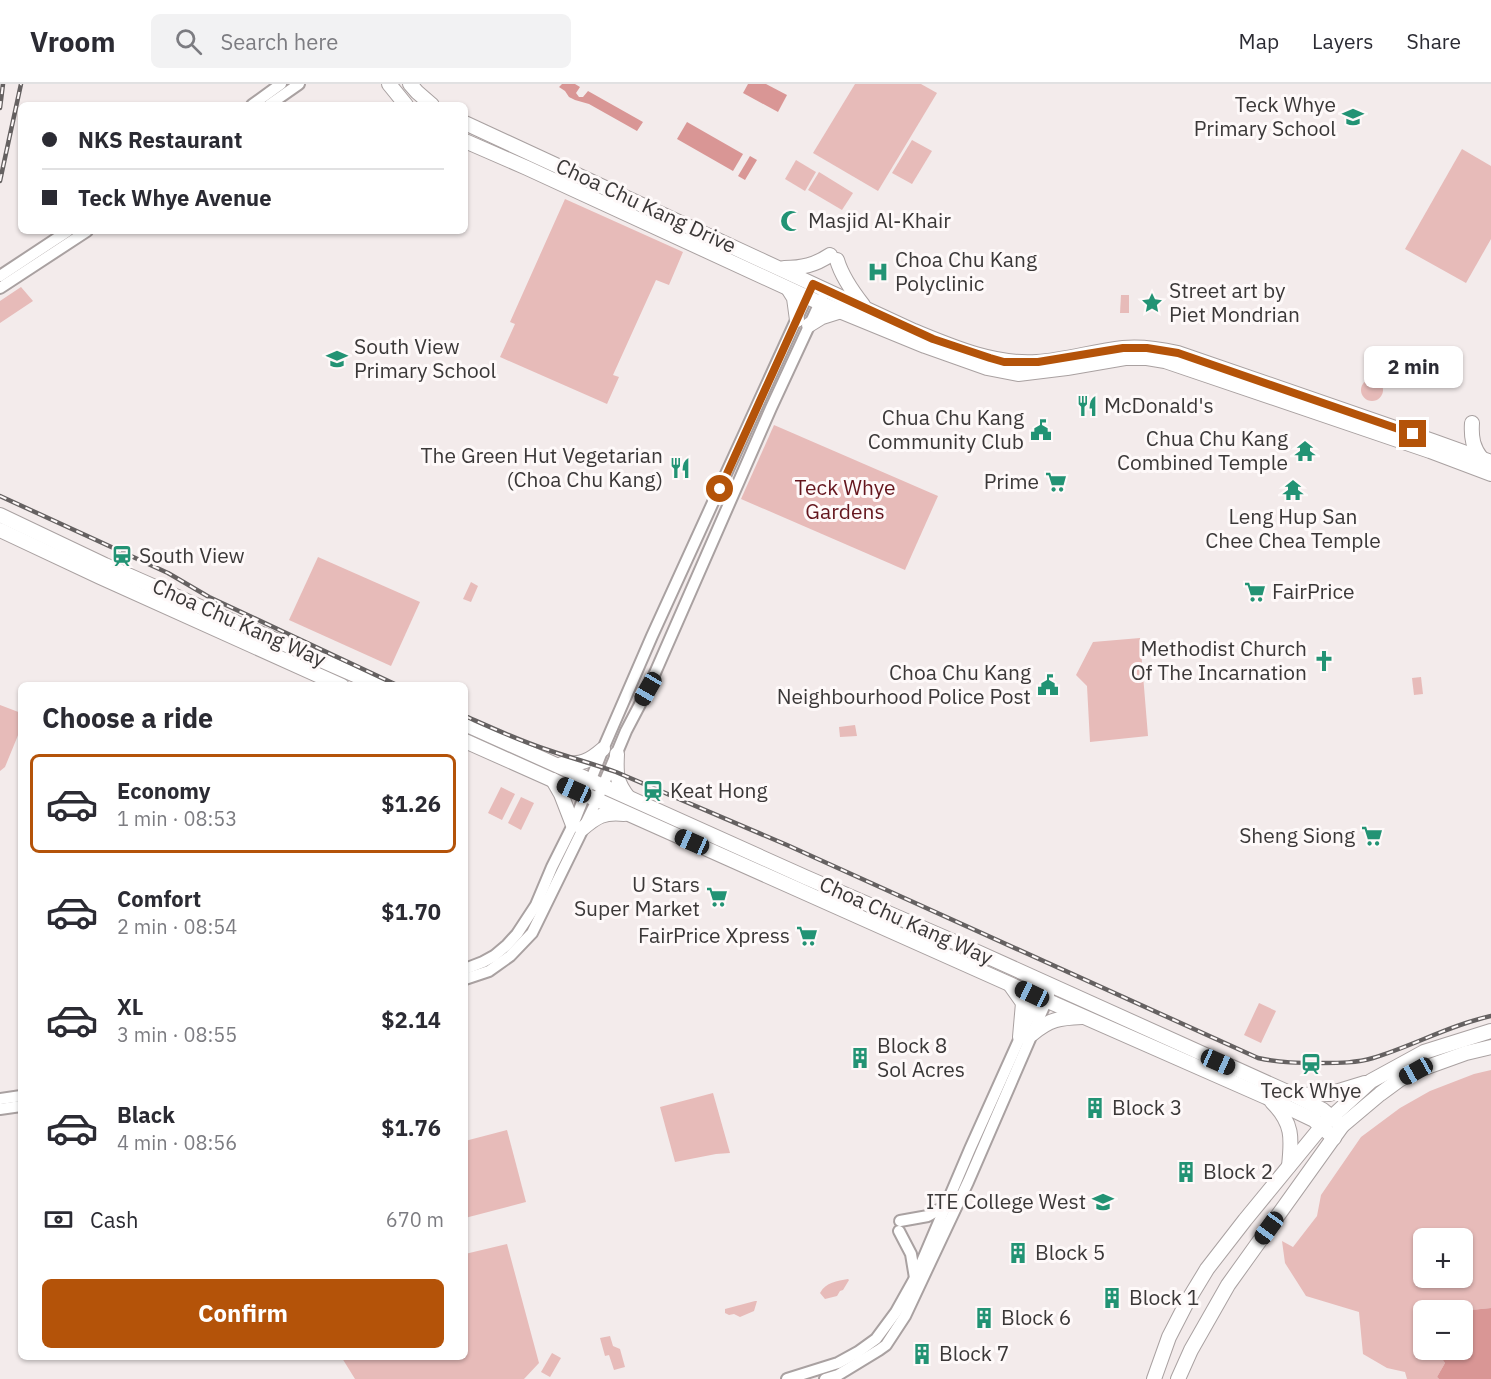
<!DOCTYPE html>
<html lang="en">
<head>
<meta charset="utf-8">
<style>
	:root { --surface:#fff; --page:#f2f2f3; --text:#2b2b33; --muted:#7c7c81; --line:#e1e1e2; --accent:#b45309 }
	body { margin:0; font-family:"IBM Plex Sans",sans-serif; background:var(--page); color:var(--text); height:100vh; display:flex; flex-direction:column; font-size:22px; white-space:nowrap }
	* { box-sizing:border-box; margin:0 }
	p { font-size:20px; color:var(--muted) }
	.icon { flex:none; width:33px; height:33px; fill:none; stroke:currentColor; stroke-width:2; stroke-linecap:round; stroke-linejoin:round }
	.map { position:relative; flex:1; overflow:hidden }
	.drawer { position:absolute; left:18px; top:598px; width:450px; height:678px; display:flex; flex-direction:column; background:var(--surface); border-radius:9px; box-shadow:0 2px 4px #0004 }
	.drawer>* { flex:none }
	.hud { position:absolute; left:18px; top:18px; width:450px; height:132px; border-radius:9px; box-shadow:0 2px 4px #0004; display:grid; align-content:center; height:132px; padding:0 24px; background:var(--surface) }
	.fabs { position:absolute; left:1413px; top:1144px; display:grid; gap:12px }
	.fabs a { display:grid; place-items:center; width:60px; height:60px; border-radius:9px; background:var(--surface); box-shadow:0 2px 4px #0004; font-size:30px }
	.end { position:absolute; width:27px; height:27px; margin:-14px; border:8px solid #b45309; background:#fff; box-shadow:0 0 0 3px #fff }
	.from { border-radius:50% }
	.bubble { position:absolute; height:42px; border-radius:9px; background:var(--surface); box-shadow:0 2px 4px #0004; font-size:20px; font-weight:700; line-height:42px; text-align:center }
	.car { position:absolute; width:18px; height:36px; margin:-18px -9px; border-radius:8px; box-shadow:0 0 4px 2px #0007; background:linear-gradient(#222 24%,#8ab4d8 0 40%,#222 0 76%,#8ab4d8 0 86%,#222 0) }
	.hud b { display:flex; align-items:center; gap:21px; height:57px; font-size:22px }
	.hud b+b { border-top:2px solid var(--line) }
	.hud i { width:15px; height:15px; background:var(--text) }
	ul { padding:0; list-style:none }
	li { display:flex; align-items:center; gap:18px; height:99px; margin:0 12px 9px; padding:0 12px; border:3px solid transparent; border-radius:9px }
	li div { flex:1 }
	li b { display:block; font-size:22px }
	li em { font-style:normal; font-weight:700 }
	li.current { border-color:var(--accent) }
	li>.icon { width:54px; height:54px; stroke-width:1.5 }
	h2 { padding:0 24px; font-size:27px; line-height:72px }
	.pay { display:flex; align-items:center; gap:15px; height:66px; padding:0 24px; font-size:22px }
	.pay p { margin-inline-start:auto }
	.action { display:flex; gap:12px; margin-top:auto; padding:12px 24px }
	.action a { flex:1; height:69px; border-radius:9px; background:var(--accent); color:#fff; font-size:24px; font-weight:700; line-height:69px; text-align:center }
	header { display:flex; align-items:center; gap:36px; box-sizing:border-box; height:84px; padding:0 30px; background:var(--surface); border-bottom:2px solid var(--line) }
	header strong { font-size:28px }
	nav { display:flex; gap:33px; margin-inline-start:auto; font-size:21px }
	.search { width:420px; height:54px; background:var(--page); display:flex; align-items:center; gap:15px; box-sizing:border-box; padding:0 21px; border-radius:9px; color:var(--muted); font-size:22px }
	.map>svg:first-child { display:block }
	.green { fill:#e7bbb9; fill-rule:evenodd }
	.water { fill:#d99695 }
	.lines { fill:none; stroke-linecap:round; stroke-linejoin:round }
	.minor-casing { stroke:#a9a1a1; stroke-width:14 }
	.major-casing { stroke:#a9a1a1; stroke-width:16 }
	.minor { stroke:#fff; stroke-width:10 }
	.major { stroke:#fff; stroke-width:14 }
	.rail-casing { stroke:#656161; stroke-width:4.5 }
	.rail { stroke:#fef9f9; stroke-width:2; stroke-dasharray:7; stroke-linecap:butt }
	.route { stroke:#b45309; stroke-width:8 }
	.labels { text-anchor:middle; stroke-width:6; stroke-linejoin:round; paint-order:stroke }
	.poi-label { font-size:21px; fill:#3b3838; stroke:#fef9f9; text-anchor:start }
	.street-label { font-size:21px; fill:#3b3838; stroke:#fef9f9 }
	.park-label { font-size:21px; fill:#64151d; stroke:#fef9f9 }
</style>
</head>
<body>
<header>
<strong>Vroom</strong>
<div class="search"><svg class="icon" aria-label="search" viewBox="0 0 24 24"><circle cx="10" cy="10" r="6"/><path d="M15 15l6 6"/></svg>Search here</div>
<nav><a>Map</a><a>Layers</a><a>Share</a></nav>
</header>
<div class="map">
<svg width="1491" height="1295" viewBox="0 0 1491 1295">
	<rect width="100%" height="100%" fill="#f3ebeb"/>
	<g class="green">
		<polygon points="855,0 921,0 937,9 878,107 813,69"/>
		<polygon points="912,56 932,67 912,100 892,89"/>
		<polygon points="1462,65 1491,82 1491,155 1466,199 1405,165"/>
		<polygon points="796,76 816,88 805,107 785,95"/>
		<polygon points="819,88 853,109 842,126 808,106"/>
		<polygon points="565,115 683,168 669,201 656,196 613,291 619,293 607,320 500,273 515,240 510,238"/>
		<polygon points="21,203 33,217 0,239 0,217"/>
		<polygon points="1121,211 1129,211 1129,229 1120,229"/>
		<circle cx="1372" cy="306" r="11"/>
		<polygon points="774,341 938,412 905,486 741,415"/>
		<polygon points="318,473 420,518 391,582 289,536"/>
		<polygon points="471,498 478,502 471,518 463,515"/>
		<polygon points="1140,554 1148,652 1090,658 1087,602 1076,591 1093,558"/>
		<polygon points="1421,593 1423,610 1414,611 1412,594"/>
		<polygon points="0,621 21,629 21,644 5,683 0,687"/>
		<polygon points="855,641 857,652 840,653 839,643"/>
		<polygon points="501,703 515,710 502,736 488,729"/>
		<polygon points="521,713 534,719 521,746 508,739"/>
		<polygon points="1259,919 1276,927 1261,959 1244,951"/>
		<path d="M 1491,986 L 1491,1224 L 1461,1227 L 1440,1218 L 1430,1227 L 1424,1227 L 1424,1266 L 1436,1266 L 1445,1279 L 1437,1293 L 1439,1295 L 1407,1295 L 1405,1288 L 1387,1284 L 1363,1270 L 1359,1228 L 1306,1212 L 1285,1179 L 1282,1157 L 1293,1163 L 1317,1132 L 1321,1111 L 1361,1053 L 1400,1024 L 1430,1007 L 1474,990 ZM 1424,1155 L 1462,1155 L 1462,1194 L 1424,1194 Z"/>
		<polygon points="713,1009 730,1069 716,1070 675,1078 660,1023"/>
		<polygon points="507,1046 526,1118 465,1134 465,1057"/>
		<polygon points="507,1160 539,1279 524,1295 355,1295 342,1274 465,1274 465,1170"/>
		<path d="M 848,1195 L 849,1196 L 843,1206 L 840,1207 L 837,1212 L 825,1215 L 820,1209 C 826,1198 837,1197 848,1195 Z"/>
		<polygon points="755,1217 757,1217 754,1227 740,1233 734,1230 729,1231 725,1229 725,1225"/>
		<polygon points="610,1252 613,1262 620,1265 625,1283 614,1286 609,1271 605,1272 600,1254"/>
		<polygon points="552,1269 561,1274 550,1293 541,1288"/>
	</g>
	<g class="water">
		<polygon points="562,0 575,0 580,3 576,9 579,13 583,13 588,7 643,38 637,47 589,20 575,16 569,13 565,7 559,3"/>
		<polygon points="748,0 766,0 787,11 778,28 743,9"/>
		<polygon points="687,38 743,70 733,87 677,55"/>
		<polygon points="750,72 757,76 745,96 738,92"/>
		<polygon points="1440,1218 1461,1227 1491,1224 1491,1295 1439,1295 1437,1293 1445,1279 1436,1266 1462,1266 1462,1227 1430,1227"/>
	</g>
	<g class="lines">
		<defs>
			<g id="minor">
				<polyline points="252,21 281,0"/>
				<polyline points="269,21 299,0"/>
				<polyline points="0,192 68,147"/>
				<polyline points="0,204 87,147"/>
				<polyline points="465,885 483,878 494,872 507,861 517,850 536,821 552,783 573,741 603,665 652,552 809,208"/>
				<polyline points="465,895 489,887 510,872 532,849 597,716 626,647 648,605 771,324 822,214"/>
				<polyline points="0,1015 21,1012"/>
				<polyline points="0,1025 21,1022"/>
				<polyline points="900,1137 928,1132 947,1121"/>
				<polyline points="899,1147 911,1170 915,1194"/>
				<polyline points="787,1295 838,1279 858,1268 876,1255 896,1228 915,1194 970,1065 1041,907"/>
				<polyline points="825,1295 838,1291 879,1266 886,1261 905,1232 968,1098 1049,911"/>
			</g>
			<g id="major">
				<polyline points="389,0 406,21"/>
				<polyline points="410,0 417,8 432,21"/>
				<path d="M 465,39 L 914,247 C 953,263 994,281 1037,278 C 1066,276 1094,267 1123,264 C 1142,262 1160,265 1178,269 L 1433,357 L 1491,378"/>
				<polyline points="465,57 527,84 820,219 925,262 987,284 1018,290 1067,284 1125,274 1147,274 1165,277 1430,367 1491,390"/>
				<path d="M 837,176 C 842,193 852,207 863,221"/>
				<path d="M 784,184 C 802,184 815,181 830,171"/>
				<polyline points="789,206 794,214 797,236"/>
				<polyline points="809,241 822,233 841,227"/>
				<path d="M 1472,339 C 1471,354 1473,364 1482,375"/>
				<polyline points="0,431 105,481 380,602"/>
				<polyline points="0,446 100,493 342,602"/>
				<polyline points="465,640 805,793 964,862 1294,1011 1323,1026 1342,1042"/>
				<polyline points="465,657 1032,910 1266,1013 1314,1036 1334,1054"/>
				<path d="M 617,670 C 616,689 616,698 628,713"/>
				<path d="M 562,680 C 582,680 588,678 603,665"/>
				<polyline points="553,696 561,710 573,741"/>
				<path d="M 582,745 C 597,732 604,728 624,730"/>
				<polyline points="1011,902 1023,919 1020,953"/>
				<path d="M 1032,950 C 1050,935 1059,934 1082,933"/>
				<polyline points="1296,1011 1329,1010 1365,999"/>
				<path d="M 1272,1018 C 1293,1039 1292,1054 1289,1082"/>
				<polyline points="1154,1295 1169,1253 1187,1218 1207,1185 1245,1136 1322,1042 1371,997 1424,968 1491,947"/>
				<polyline points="1178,1295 1191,1266 1228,1201 1342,1042 1380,1010 1399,996 1416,987 1466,969 1491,963"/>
			</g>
		</defs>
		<use href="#minor" class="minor-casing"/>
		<use href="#major" class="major-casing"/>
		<use href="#minor" class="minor"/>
		<use href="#major" class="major"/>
		<defs>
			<g id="rail">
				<polyline points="0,24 3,0"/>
				<polyline points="0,97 21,0"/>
				<polyline points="0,412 168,489 209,513 399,602"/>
				<path d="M 465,632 C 492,644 520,657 548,666 C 571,674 594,680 616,688 L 787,761 L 1258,974 C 1280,979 1300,979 1322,979 C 1339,979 1357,979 1373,974 C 1413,962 1450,941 1491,932"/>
			</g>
		</defs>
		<use href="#rail" class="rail-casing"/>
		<use href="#rail" class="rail"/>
	</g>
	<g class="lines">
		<polyline class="route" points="720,405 813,200 933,255 990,274 1004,278 1038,278 1123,264 1147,264 1178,269 1413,350"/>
	</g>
	<defs>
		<symbol id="school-bare" viewBox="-9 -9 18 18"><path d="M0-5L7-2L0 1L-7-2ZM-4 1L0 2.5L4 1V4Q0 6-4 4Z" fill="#229374" stroke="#fef9f9" stroke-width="2.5" paint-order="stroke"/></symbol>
		<symbol id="mosque-bare" viewBox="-9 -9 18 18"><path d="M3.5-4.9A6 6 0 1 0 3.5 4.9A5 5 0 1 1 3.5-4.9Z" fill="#229374" stroke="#fef9f9" stroke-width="2.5" paint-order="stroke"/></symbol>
		<symbol id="hospital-bare" viewBox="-9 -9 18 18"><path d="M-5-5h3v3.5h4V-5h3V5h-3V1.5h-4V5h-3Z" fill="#229374" stroke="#fef9f9" stroke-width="2.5" paint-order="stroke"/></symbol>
		<symbol id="sight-bare" viewBox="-9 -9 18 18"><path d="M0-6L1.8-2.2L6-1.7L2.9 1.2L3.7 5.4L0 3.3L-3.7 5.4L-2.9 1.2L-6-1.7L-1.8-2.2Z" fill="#229374" stroke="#fef9f9" stroke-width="2.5" paint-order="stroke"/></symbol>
		<symbol id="restaurant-bare" viewBox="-9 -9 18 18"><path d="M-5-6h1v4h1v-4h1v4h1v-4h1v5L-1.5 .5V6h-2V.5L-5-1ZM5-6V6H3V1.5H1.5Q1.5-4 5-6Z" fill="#229374" stroke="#fef9f9" stroke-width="2.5" paint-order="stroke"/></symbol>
		<symbol id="civic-bare" viewBox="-9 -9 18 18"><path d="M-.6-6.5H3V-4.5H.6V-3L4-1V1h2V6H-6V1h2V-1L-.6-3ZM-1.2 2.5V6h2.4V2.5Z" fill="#229374" stroke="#fef9f9" stroke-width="2.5" paint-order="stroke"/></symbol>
		<symbol id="temple-bare" viewBox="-9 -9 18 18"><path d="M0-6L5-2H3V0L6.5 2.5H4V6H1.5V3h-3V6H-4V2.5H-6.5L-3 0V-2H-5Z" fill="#229374" stroke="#fef9f9" stroke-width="2.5" paint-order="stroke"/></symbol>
		<symbol id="supermarket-bare" viewBox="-9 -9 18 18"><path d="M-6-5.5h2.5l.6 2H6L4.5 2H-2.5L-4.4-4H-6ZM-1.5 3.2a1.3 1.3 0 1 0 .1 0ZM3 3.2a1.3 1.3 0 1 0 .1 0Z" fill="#229374" stroke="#fef9f9" stroke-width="2.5" paint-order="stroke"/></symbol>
		<symbol id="station-bare" viewBox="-9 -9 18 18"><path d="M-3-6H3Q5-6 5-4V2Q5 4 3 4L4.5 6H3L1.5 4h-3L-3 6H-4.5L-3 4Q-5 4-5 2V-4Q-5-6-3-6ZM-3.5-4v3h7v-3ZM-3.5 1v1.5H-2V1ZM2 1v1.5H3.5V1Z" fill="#229374" stroke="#fef9f9" stroke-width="2.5" paint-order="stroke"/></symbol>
		<symbol id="church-bare" viewBox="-9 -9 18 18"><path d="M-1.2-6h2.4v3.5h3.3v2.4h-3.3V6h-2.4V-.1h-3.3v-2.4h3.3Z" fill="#229374" stroke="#fef9f9" stroke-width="2.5" paint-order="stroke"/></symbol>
		<symbol id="building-bare" viewBox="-9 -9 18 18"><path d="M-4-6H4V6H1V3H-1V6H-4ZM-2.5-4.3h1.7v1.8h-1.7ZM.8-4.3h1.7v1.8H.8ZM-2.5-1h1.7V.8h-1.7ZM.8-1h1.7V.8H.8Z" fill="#229374" stroke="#fef9f9" stroke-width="2.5" paint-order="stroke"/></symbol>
	</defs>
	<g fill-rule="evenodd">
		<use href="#school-bare" x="1338" y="18" width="30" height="30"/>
		<use href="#mosque-bare" x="776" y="122" width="30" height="30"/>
		<use href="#hospital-bare" x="863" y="173" width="30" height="30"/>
		<use href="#sight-bare" x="1137" y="204" width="30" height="30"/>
		<use href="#school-bare" x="322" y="260" width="30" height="30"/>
		<use href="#restaurant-bare" x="1072" y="307" width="30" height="30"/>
		<use href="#civic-bare" x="1026" y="331" width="30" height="30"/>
		<use href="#temple-bare" x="1290" y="352" width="30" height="30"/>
		<use href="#restaurant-bare" x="665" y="369" width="30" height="30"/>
		<use href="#supermarket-bare" x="1041" y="383" width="30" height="30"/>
		<use href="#temple-bare" x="1278" y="391" width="30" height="30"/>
		<use href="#station-bare" x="107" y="457" width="30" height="30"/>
		<use href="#supermarket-bare" x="1240" y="493" width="30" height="30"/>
		<use href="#church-bare" x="1309" y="562" width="30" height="30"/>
		<use href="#civic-bare" x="1033" y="586" width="30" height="30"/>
		<use href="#station-bare" x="638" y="692" width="30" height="30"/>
		<use href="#supermarket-bare" x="1357" y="737" width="30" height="30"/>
		<use href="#supermarket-bare" x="702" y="798" width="30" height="30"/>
		<use href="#supermarket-bare" x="792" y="837" width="30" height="30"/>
		<use href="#building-bare" x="845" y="959" width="30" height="30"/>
		<use href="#station-bare" x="1296" y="965" width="30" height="30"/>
		<use href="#building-bare" x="1080" y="1009" width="30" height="30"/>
		<use href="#building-bare" x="1171" y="1073" width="30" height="30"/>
		<use href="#school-bare" x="1088" y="1103" width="30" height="30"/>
		<use href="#building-bare" x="1003" y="1154" width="30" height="30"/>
		<use href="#building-bare" x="1097" y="1199" width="30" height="30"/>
		<use href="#building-bare" x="969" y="1219" width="30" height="30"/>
		<use href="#building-bare" x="907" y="1255" width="30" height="30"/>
	</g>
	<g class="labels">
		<g class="poi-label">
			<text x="1336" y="28" text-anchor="end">Teck Whye<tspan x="1336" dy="24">Primary School</tspan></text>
			<text x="808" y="144">Masjid Al-Khair</text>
			<text x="895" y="183">Choa Chu Kang<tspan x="895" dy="24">Polyclinic</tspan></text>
			<text x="1169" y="214">Street art by<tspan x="1169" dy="24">Piet Mondrian</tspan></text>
			<text x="354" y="270">South View<tspan x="354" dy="24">Primary School</tspan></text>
			<text x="1104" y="329">McDonald's</text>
			<text x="1024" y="341" text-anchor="end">Chua Chu Kang<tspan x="1024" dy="24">Community Club</tspan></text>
			<text x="1288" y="362" text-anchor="end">Chua Chu Kang<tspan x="1288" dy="24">Combined Temple</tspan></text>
			<text x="663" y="379" text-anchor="end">The Green Hut Vegetarian<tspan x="663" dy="24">(Choa Chu Kang)</tspan></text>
			<text x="1039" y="405" text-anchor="end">Prime</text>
			<text x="1293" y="440" text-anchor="middle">Leng Hup San<tspan x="1293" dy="24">Chee Chea Temple</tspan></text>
			<text x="139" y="479">South View</text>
			<text x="1272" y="515">FairPrice</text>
			<text x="1307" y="572" text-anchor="end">Methodist Church<tspan x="1307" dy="24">Of The Incarnation</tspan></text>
			<text x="1031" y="596" text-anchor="end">Choa Chu Kang<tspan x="1031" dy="24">Neighbourhood Police Post</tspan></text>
			<text x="670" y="714">Keat Hong</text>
			<text x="1355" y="759" text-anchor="end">Sheng Siong</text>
			<text x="700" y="808" text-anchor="end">U Stars<tspan x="700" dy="24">Super Market</tspan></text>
			<text x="790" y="859" text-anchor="end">FairPrice Xpress</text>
			<text x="877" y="969">Block 8<tspan x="877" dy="24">Sol Acres</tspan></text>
			<text x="1311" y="1014" text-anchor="middle">Teck Whye</text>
			<text x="1112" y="1031">Block 3</text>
			<text x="1203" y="1095">Block 2</text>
			<text x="1086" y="1125" text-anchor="end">ITE College West</text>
			<text x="1035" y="1176">Block 5</text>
			<text x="1129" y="1221">Block 1</text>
			<text x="1001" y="1241">Block 6</text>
			<text x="939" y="1277">Block 7</text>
		</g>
		<g class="street-label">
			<text transform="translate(646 122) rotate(25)" y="7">Choa Chu Kang Drive</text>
			<text transform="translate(239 539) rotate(24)" y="7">Choa Chu Kang Way</text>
			<text transform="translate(906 837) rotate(24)" y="7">Choa Chu Kang Way</text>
		</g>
		<g class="park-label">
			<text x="845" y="411">Teck Whye<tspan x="845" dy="24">Gardens</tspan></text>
		</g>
	</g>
</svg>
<div class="fabs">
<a>+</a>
<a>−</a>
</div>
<i class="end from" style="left:720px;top:405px"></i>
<i class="end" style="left:1413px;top:350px"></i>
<div class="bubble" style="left:1364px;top:262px;width:99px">2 min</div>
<i class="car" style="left:648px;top:605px;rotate:210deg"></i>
<i class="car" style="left:574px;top:706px;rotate:294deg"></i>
<i class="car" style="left:692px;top:758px;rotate:294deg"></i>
<i class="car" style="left:1032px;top:910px;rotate:295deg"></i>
<i class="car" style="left:1218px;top:978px;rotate:114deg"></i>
<i class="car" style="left:1416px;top:987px;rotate:241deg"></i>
<i class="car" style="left:1269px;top:1144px;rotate:216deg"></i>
<div class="hud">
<b><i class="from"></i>NKS Restaurant</b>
<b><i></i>Teck Whye Avenue</b>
</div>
<section class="drawer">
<h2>Choose a ride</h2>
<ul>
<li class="current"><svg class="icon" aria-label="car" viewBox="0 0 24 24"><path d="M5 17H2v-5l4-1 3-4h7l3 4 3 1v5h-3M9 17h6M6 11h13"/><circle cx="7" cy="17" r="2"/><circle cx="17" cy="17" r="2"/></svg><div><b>Economy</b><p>1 min · 08:53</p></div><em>$1.26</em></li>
<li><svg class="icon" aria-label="car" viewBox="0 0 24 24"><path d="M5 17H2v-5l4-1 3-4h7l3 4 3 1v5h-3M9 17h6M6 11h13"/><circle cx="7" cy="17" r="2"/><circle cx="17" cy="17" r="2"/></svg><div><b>Comfort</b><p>2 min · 08:54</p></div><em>$1.70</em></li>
<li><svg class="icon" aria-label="car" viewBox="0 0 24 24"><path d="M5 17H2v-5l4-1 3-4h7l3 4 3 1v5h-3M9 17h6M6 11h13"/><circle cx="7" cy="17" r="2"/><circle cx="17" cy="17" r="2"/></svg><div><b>XL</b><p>3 min · 08:55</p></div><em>$2.14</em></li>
<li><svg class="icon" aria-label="car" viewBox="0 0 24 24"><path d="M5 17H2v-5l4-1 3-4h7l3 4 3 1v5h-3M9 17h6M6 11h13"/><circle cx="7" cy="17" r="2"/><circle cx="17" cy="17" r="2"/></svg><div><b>Black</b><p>4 min · 08:56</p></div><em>$1.76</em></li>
</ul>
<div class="pay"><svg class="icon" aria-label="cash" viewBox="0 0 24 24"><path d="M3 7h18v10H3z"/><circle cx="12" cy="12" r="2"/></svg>Cash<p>670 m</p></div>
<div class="action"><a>Confirm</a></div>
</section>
</div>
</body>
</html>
